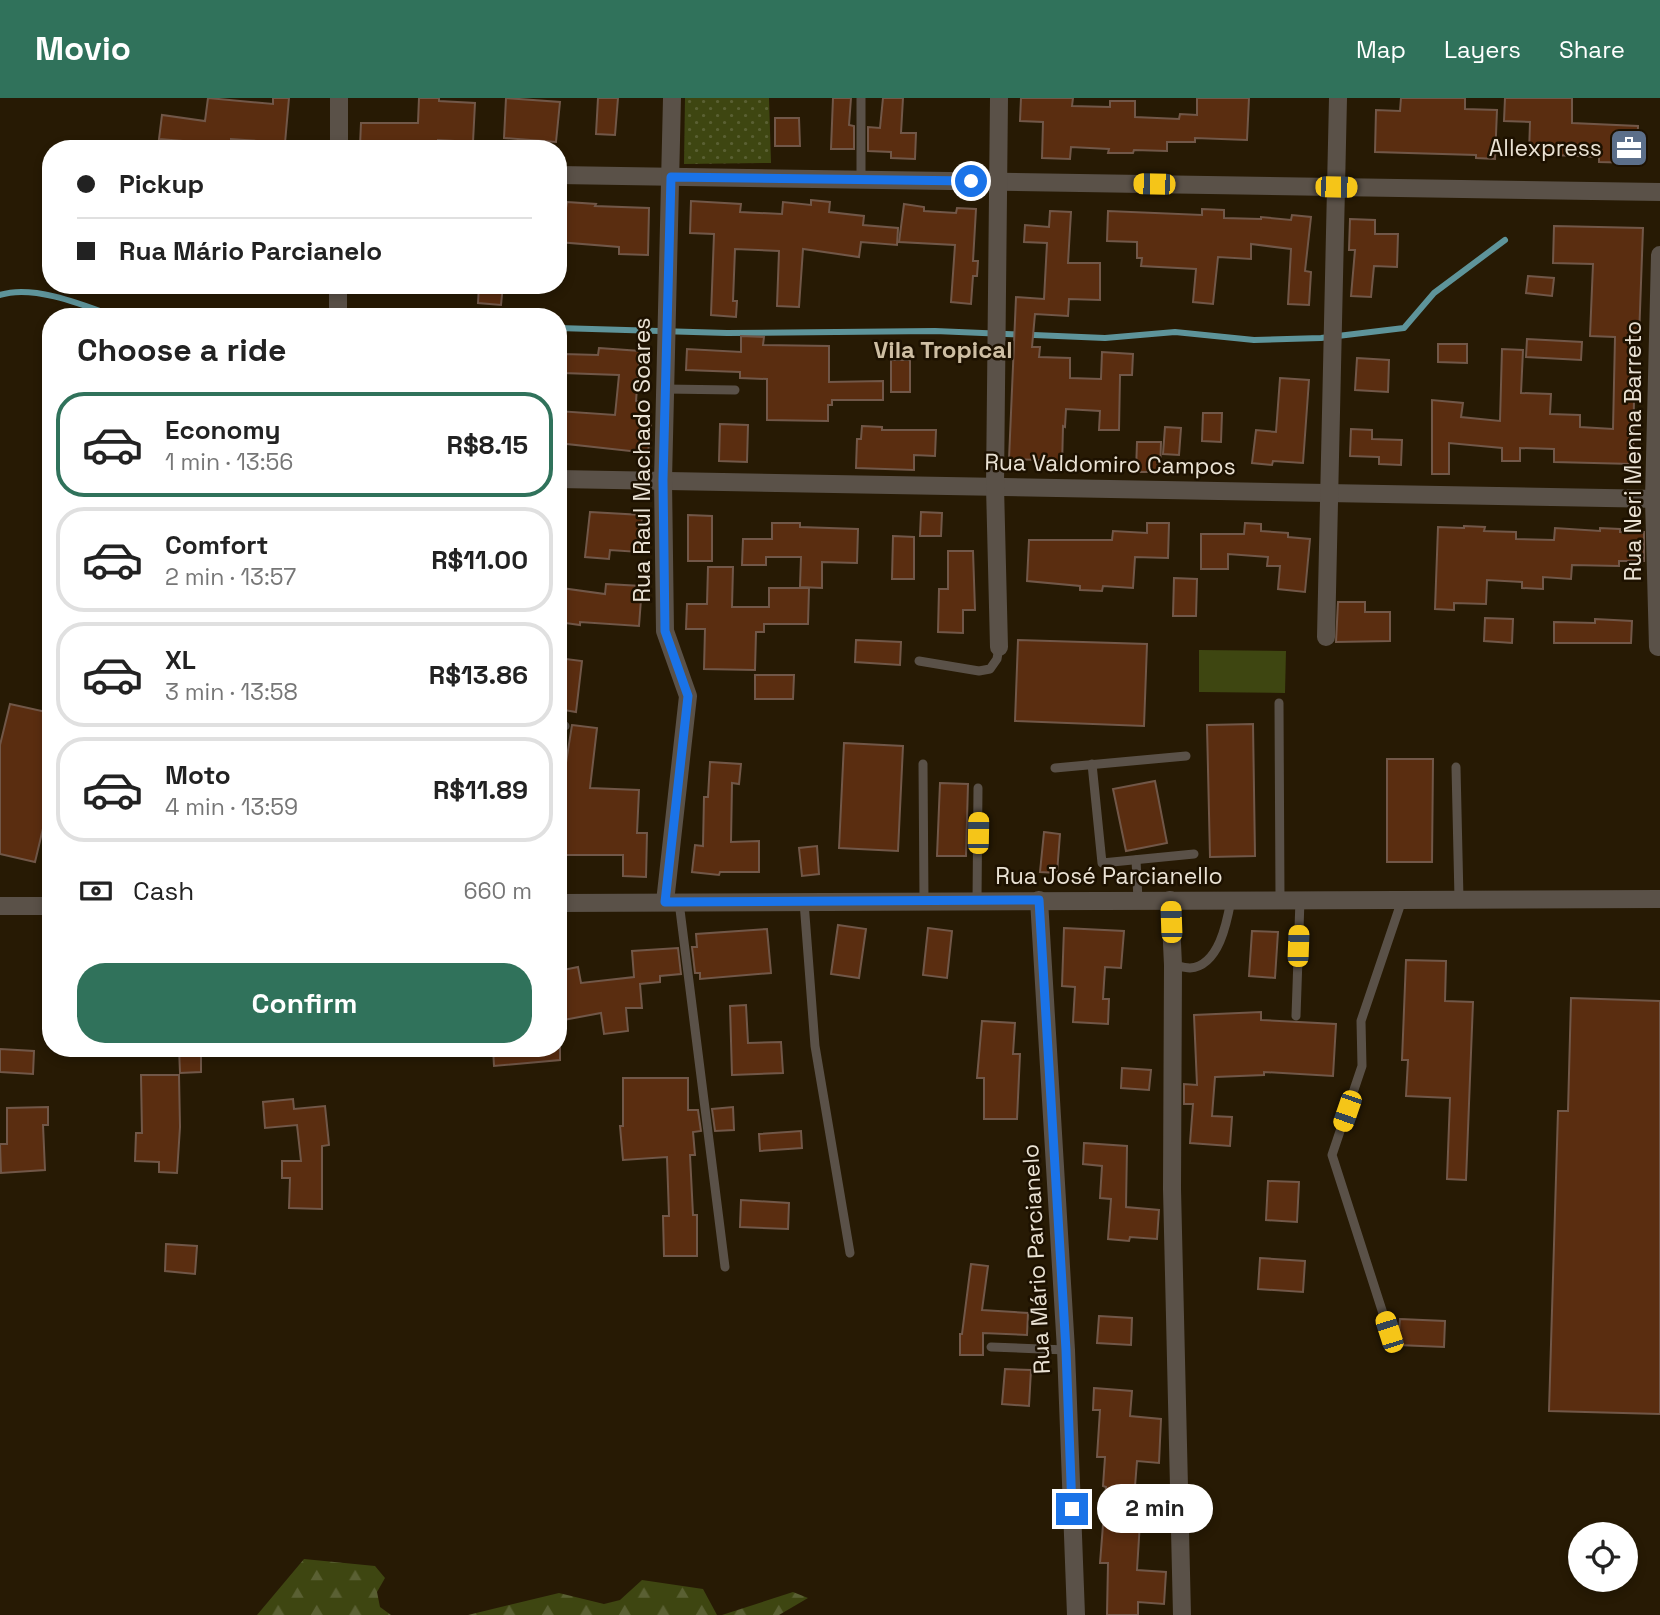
<!DOCTYPE html>
<html lang="en">
<head>
<meta charset="utf-8">
<style>
	:root { --surface:#fff; --page:#f2f2f2; --text:#222; --muted:#767676; --line:#e0e0e0; --accent:#30725b }
	body { margin:0; font-family:"Space Grotesk",sans-serif; background:var(--page); color:var(--text); height:100vh; display:flex; flex-direction:column; font-size:26px; white-space:nowrap }
	* { box-sizing:border-box; margin:0 }
	p { font-size:23px; color:var(--muted) }
	.icon { flex:none; width:38px; height:38px; fill:none; stroke:currentColor; stroke-width:2; stroke-linecap:round; stroke-linejoin:round }
	.map { position:relative; flex:1; overflow:hidden }
	.side { position:absolute; left:42px; top:210px; width:525px; height:749px; display:flex; flex-direction:column; background:var(--surface); border-radius:28px; box-shadow:0 4px 10px #0003 }
	.side>* { flex:none }
	.banner { position:absolute; left:42px; top:42px; width:525px; height:154px; border-radius:28px; box-shadow:0 4px 10px #0003; display:grid; align-content:center; height:154px; padding:0 35px; background:var(--surface) }
	.buttons { position:absolute; left:1568px; top:1424px; display:grid; gap:14px }
	.buttons a { display:grid; place-items:center; width:70px; height:70px; border-radius:50%; background:var(--surface); box-shadow:0 4px 10px #0003; font-size:35px }
	.end { position:absolute; width:32px; height:32px; margin:-16px; border:9px solid #1a73e8; background:#fff; box-shadow:0 0 0 4px #fff }
	.from { border-radius:50% }
	.bubble { position:absolute; height:49px; border-radius:24px; background:var(--surface); box-shadow:0 4px 10px #0003; font-size:23px; font-weight:700; line-height:49px; text-align:center }
	.car { position:absolute; width:21px; height:42px; margin:-21px -10px; border-radius:9px; box-shadow:0 0 5px 2px #0007; background:linear-gradient(#f5c518 24%,#345 0 40%,#f5c518 0 76%,#345 0 86%,#f5c518 0) }
	.banner b { display:flex; align-items:center; gap:24px; height:66px; font-size:26px }
	.banner b+b { border-top:2px solid var(--line) }
	.banner i { width:18px; height:18px; background:var(--text) }
	ul { padding:0; list-style:none }
	li { display:flex; align-items:center; gap:21px; height:105px; margin:0 14px 10px; padding:0 21px; border:4px solid var(--line); border-radius:28px }
	li div { flex:1 }
	li b { display:block; font-size:26px }
	li em { font-style:normal; font-weight:700 }
	li.on { border-color:var(--accent) }
	li>.icon { width:63px; height:63px; stroke-width:1.5 }
	h2 { padding:0 35px; font-size:32px; line-height:84px }
	.pay { display:flex; align-items:center; gap:18px; height:77px; padding:0 35px; font-size:26px }
	.pay p { margin-inline-start:auto }
	.action { display:flex; gap:14px; margin-top:auto; padding:14px 35px }
	.action a { flex:1; height:80px; border-radius:28px; background:var(--accent); color:#fff; font-size:28px; font-weight:700; line-height:80px; text-align:center }
	header { display:flex; align-items:center; gap:42px; box-sizing:border-box; height:98px; padding:0 35px; background:var(--accent); color:#fff }
	header strong { font-size:33px }
	nav { display:flex; gap:38px; margin-inline-start:auto; font-size:24px }
	.map>svg:first-child { display:block }
	.green { fill:url(#green-dots) }
	.forest { fill:url(#forest-firs) }
	.pitch { fill:#3e4611 }
	.lines { fill:none; stroke-linecap:round; stroke-linejoin:round }
	.stream { stroke:#5e949a; stroke-width:6 }
	.building { fill:#5a2d10; stroke:#715748; stroke-width:2 }
	.lane { stroke:#5a5148; stroke-width:9 }
	.street { stroke:#5a5148; stroke-width:18 }
	.route { stroke:#1a73e8; stroke-width:9 }
	.labels { text-anchor:middle; stroke-width:5; stroke-linejoin:round; paint-order:stroke }
	.poi-label { font-size:23px; fill:#eae2d4; stroke:#1d1100; text-anchor:end }
	.street-label { font-size:23px; fill:#eae2d4; stroke:#1d1100 }
	.neighbourhood-label { font-size:24px; font-weight:bold; fill:#cebea3; stroke:#1d1100 }
</style>
</head>
<body>
<header>
<strong>Movio</strong>
<nav><a>Map</a><a>Layers</a><a>Share</a></nav>
</header>
<div class="map">
<svg width="1660" height="1517" viewBox="0 0 1660 1517">
	<defs>
		<pattern id="green-dots" width="8" height="8" patternUnits="userSpaceOnUse" patternTransform="scale(1.75)"><rect width="8" height="8" fill="#3e4611"/><path d="M2 2h.1M6 6h.1" fill="none" stroke="#5a6033" stroke-width="1.8" stroke-linecap="round"/></pattern>
		<pattern id="forest-firs" width="22" height="20" patternUnits="userSpaceOnUse" patternTransform="scale(1.75)"><rect width="22" height="20" fill="#3e4611"/><path d="M5 1l3.5 6h-7zM16 11l3.5 6h-7z" fill="#5a6033"/></pattern>
	</defs>
	<rect width="100%" height="100%" fill="#271a04"/>
	<polygon class="green" points="685,0 769,0 771,65 684,66"/>
	<g class="forest">
		<polygon points="304,1461 375,1468 385,1480 377,1494 380,1509 391,1517 257,1517"/>
		<polygon points="642,1482 703,1491 717,1517 468,1517 559,1495 604,1506 620,1502"/>
		<polygon points="793,1494 808,1500 779,1517 722,1517"/>
	</g>
	<polygon class="pitch" points="1199,552 1286,553 1285,595 1199,594"/>
	<g class="lines">
		<g class="stream">
			<path d="M 0,197 C 33,186 84,207 116,219"/>
			<polyline points="558,230 727,235 935,233 1105,240 1175,234 1254,242 1321,240 1404,230 1434,195 1505,142"/>
		</g>
	</g>
	<g class="building">
		<polygon points="208,0 273,6 273,0 289,0 285,45 231,41 231,47 159,41 162,17 205,23"/>
		<polygon points="419,0 439,0 439,3 475,5 473,44 438,42 438,50 379,46 378,49 360,48 361,25 418,25"/>
		<polygon points="506,0 560,4 556,44 504,40"/>
		<polygon points="598,0 618,0 615,37 596,36"/>
		<polygon points="833,0 851,0 849,27 854,28 854,51 831,51"/>
		<polygon points="883,0 903,0 901,35 916,35 915,61 891,60 891,54 868,53 868,29 880,30"/>
		<polygon points="1021,0 1073,0 1072,8 1110,9 1110,3 1135,3 1135,19 1179,21 1180,16 1197,17 1197,0 1249,0 1247,42 1195,40 1195,44 1167,44 1167,53 1134,52 1133,55 1108,55 1109,51 1071,49 1070,61 1042,60 1043,24 1020,23"/>
		<polygon points="1401,0 1465,0 1465,11 1497,12 1495,61 1476,60 1476,57 1375,54 1376,12 1400,13"/>
		<polygon points="1505,0 1572,0 1572,25 1638,28 1637,65 1599,64 1599,59 1529,56 1530,24 1504,23"/>
		<polygon points="775,20 799,20 800,48 775,48"/>
		<polygon points="811,102 830,104 829,114 864,118 863,127 898,130 897,147 861,144 859,159 803,151 799,209 777,208 779,153 735,151 733,203 737,203 736,219 711,217 714,136 690,135 691,103 741,106 740,114 782,116 783,104 811,107"/>
		<polygon points="567,104 596,106 595,108 649,110 648,157 619,156 619,149 558,144 558,110 566,110"/>
		<polygon points="904,106 924,109 924,113 956,115 957,110 976,111 973,163 978,163 977,178 973,178 971,206 951,204 955,147 899,144"/>
		<polygon points="1202,111 1224,112 1224,120 1261,121 1261,119 1291,122 1292,117 1311,119 1305,173 1311,174 1309,207 1288,206 1291,151 1251,146 1251,161 1218,159 1213,206 1193,204 1196,171 1141,168 1142,160 1137,160 1137,144 1107,143 1108,113 1202,117"/>
		<polygon points="1050,113 1071,114 1068,165 1100,165 1100,202 1069,201 1068,218 1035,216 1032,249 1040,249 1039,259 1070,260 1070,280 1101,281 1102,254 1133,256 1132,277 1120,277 1119,332 1099,332 1100,313 1066,311 1065,329 1063,328 1062,370 1040,369 1040,362 1009,361 1016,199 1044,201 1047,145 1024,144 1025,127 1049,129"/>
		<polygon points="1350,121 1375,122 1375,136 1398,136 1397,169 1374,168 1371,199 1351,198 1355,152 1349,152"/>
		<polygon points="1554,128 1643,130 1639,240 1633,239 1631,300 1634,300 1633,366 1554,364 1554,351 1520,350 1520,363 1502,363 1502,350 1449,345 1449,376 1432,376 1432,302 1463,305 1461,319 1500,323 1502,251 1523,252 1521,295 1551,296 1550,316 1580,317 1580,329 1613,331 1615,239 1590,238 1593,166 1553,165"/>
		<polygon points="1528,178 1554,180 1552,198 1526,195"/>
		<polygon points="479,187 503,187 501,207 478,205"/>
		<polygon points="741,238 764,239 763,247 829,248 829,284 883,283 883,302 832,302 832,307 828,307 828,323 767,322 767,281 740,280 740,274 686,272 687,251 741,254"/>
		<polygon points="1527,241 1582,244 1581,262 1526,259"/>
		<polygon points="1438,246 1467,246 1467,265 1438,264"/>
		<polygon points="599,250 640,253 636,303 641,304 639,325 651,326 648,355 558,345 558,313 615,317 619,277 563,275 564,256 598,257"/>
		<polygon points="1357,260 1389,262 1388,294 1355,292"/>
		<rect x="891" y="262" width="19" height="32"/>
		<polygon points="1280,280 1309,282 1303,365 1273,363 1272,367 1252,365 1256,332 1276,334"/>
		<polygon points="1203,315 1222,315 1221,344 1202,343"/>
		<polygon points="720,326 748,327 747,364 719,363"/>
		<polygon points="862,328 882,329 882,332 936,332 935,358 914,357 914,372 856,370 857,341 861,341"/>
		<polygon points="1165,329 1181,330 1179,357 1163,356"/>
		<polygon points="1351,331 1372,332 1372,341 1402,342 1401,367 1379,366 1379,359 1350,358"/>
		<polygon points="1137,344 1161,344 1160,374 1136,374"/>
		<polygon points="590,414 642,417 639,454 610,452 609,461 585,459"/>
		<polygon points="921,414 942,415 941,438 920,438"/>
		<polygon points="688,417 712,418 712,463 688,463"/>
		<polygon points="772,425 800,425 800,429 858,431 857,465 822,464 822,490 800,489 801,459 766,459 766,467 742,467 743,441 772,441"/>
		<polygon points="1147,425 1169,425 1168,460 1135,459 1133,490 1103,488 1102,493 1080,492 1080,488 1027,483 1029,442 1112,442 1113,433 1147,435"/>
		<polygon points="1245,425 1261,426 1261,433 1288,435 1288,439 1310,441 1305,494 1278,491 1280,468 1267,468 1268,459 1228,456 1228,471 1201,471 1201,436 1244,436"/>
		<polygon points="1464,428 1485,429 1484,433 1516,434 1516,441 1554,442 1555,430 1600,433 1600,430 1620,431 1620,434 1644,434 1644,463 1619,463 1619,468 1572,467 1571,481 1543,479 1543,491 1522,490 1522,484 1487,482 1486,506 1454,505 1454,512 1435,511 1438,429 1464,430"/>
		<polygon points="893,438 914,439 914,481 892,481"/>
		<polygon points="948,453 973,453 975,512 963,512 963,535 938,534 939,491 948,491"/>
		<polygon points="708,469 733,469 732,509 769,509 769,490 809,490 808,526 764,526 764,534 756,534 755,572 704,571 705,531 686,531 687,506 707,506"/>
		<polygon points="1174,480 1197,481 1196,518 1173,518"/>
		<polygon points="606,486 642,488 639,528 580,524 580,527 558,524 561,490 605,496"/>
		<polygon points="1338,504 1365,504 1365,514 1390,514 1390,543 1336,544"/>
		<polygon points="1485,520 1513,521 1512,545 1484,543"/>
		<polygon points="1595,521 1632,523 1631,545 1554,545 1554,524 1595,525"/>
		<polygon points="856,542 901,544 900,567 855,564"/>
		<polygon points="1018,542 1147,546 1144,628 1015,623"/>
		<polygon points="558,560 582,563 576,614 558,611"/>
		<polygon points="755,577 794,577 793,601 755,601"/>
		<polygon points="10,606 51,615 51,697 35,764 0,756 0,647"/>
		<polygon points="1253,626 1255,758 1210,759 1207,627"/>
		<polygon points="572,627 597,630 590,690 639,692 637,735 647,735 646,779 623,778 623,757 565,757 565,671"/>
		<polygon points="844,645 903,648 898,753 839,750"/>
		<polygon points="1387,661 1433,661 1432,764 1387,764"/>
		<polygon points="710,664 741,666 739,686 732,685 731,744 759,743 759,774 720,774 719,777 692,774 695,747 703,748 704,699 708,699"/>
		<polygon points="1155,683 1167,745 1126,753 1113,691"/>
		<polygon points="940,685 968,686 966,758 937,758"/>
		<polygon points="1044,734 1060,736 1057,775 1040,774"/>
		<polygon points="817,748 819,776 802,778 799,750"/>
		<polygon points="838,827 866,831 859,880 831,876"/>
		<polygon points="928,830 952,833 947,880 923,877"/>
		<polygon points="1064,830 1124,833 1121,870 1105,869 1103,901 1109,901 1108,926 1073,924 1075,889 1062,888"/>
		<polygon points="767,831 771,875 700,881 700,875 695,875 692,849 697,849 696,836"/>
		<polygon points="1252,833 1278,834 1275,880 1249,878"/>
		<polygon points="678,850 681,876 660,878 660,884 640,886 642,910 626,910 628,933 604,936 601,915 558,923 558,873 578,869 581,885 634,879 632,853"/>
		<polygon points="1406,862 1446,863 1445,903 1473,904 1466,1082 1447,1081 1450,1000 1406,998 1408,962 1402,962"/>
		<polygon points="1571,900 1660,903 1660,1316 1549,1313 1558,1013 1568,1013"/>
		<polygon points="746,907 748,945 781,944 783,975 732,977 730,908"/>
		<polygon points="1261,914 1261,922 1336,926 1333,978 1264,974 1264,977 1215,979 1212,1018 1232,1019 1230,1048 1190,1045 1193,1006 1184,1006 1184,986 1197,987 1194,917"/>
		<polygon points="982,923 1015,925 1013,956 1020,956 1017,1021 984,1021 984,980 977,980"/>
		<polygon points="179,950 201,950 201,974 180,975"/>
		<polygon points="493,950 560,950 560,962 494,968"/>
		<polygon points="0,951 34,953 33,976 0,974"/>
		<polygon points="1122,970 1151,972 1149,992 1121,990"/>
		<polygon points="141,977 179,977 180,1029 177,1075 159,1074 159,1064 135,1063 136,1035 142,1035"/>
		<polygon points="623,980 688,980 688,1012 698,1012 701,1033 693,1034 695,1057 690,1057 693,1117 697,1117 697,1158 664,1158 663,1118 669,1118 667,1059 623,1062 620,1028 623,1028"/>
		<polygon points="293,1001 294,1011 325,1008 329,1047 322,1048 322,1111 289,1110 290,1080 282,1080 282,1063 301,1063 297,1027 265,1030 263,1004"/>
		<polygon points="48,1009 48,1027 43,1027 45,1072 1,1075 0,1046 7,1046 7,1010"/>
		<polygon points="733,1009 734,1032 715,1033 712,1011"/>
		<polygon points="801,1033 802,1050 760,1053 759,1036"/>
		<polygon points="1084,1045 1127,1048 1126,1109 1159,1112 1157,1141 1130,1139 1129,1143 1108,1141 1111,1101 1100,1100 1102,1068 1083,1066"/>
		<polygon points="1268,1083 1299,1084 1297,1124 1266,1122"/>
		<polygon points="741,1102 789,1105 788,1131 740,1129"/>
		<polygon points="166,1146 197,1148 195,1176 165,1173"/>
		<polygon points="1260,1160 1305,1163 1303,1194 1258,1191"/>
		<polygon points="971,1166 988,1168 982,1212 1028,1215 1027,1237 983,1235 983,1257 960,1257 960,1236 962,1236"/>
		<polygon points="1099,1218 1132,1220 1131,1247 1097,1245"/>
		<polygon points="1400,1221 1445,1223 1444,1249 1398,1247"/>
		<polygon points="1005,1271 1031,1272 1029,1308 1002,1306"/>
		<polygon points="1094,1290 1132,1293 1130,1318 1161,1321 1159,1365 1137,1363 1134,1401 1148,1402 1146,1425 1140,1424 1137,1472 1166,1474 1164,1506 1138,1504 1138,1517 1107,1517 1108,1465 1100,1465 1106,1389 1103,1388 1105,1359 1097,1359 1100,1312 1093,1312"/>
	</g>
	<g class="lines">
		<g class="lane">
			<polyline points="861,82 861,0"/>
			<polyline points="665,291 735,292"/>
			<polyline points="919,563 979,573 990,571 997,561 999,549"/>
			<polyline points="1279,605 1280,802"/>
			<polyline points="558,627 565,628"/>
			<polyline points="923,666 924,803"/>
			<polyline points="1092,666 1102,765 1194,756"/>
			<polyline points="1456,669 1459,801"/>
			<polyline points="1055,670 1186,658"/>
			<polyline points="1136,762 1138,802"/>
			<polyline points="977,802 978,690"/>
			<polyline points="679,804 725,1169"/>
			<polyline points="804,804 815,948 850,1155"/>
			<path d="M 1173,867 C 1178,868 1184,870 1190,870 C 1219,868 1227,824 1231,802"/>
			<polyline points="1296,918 1300,802"/>
			<polyline points="1389,1234 1332,1057 1362,968 1361,923 1402,802"/>
			<polyline points="991,1249 1066,1252"/>
		</g>
		<g class="street">
			<polyline points="339,51 339,0"/>
			<polyline points="558,77 1660,94"/>
			<polyline points="338,219 338,187"/>
			<polyline points="558,381 1660,401"/>
			<polyline points="1326,539 1338,0"/>
			<polyline points="999,549 995,388 999,0"/>
			<polyline points="1658,549 1654,401 1660,157"/>
			<polyline points="1039,802 1066,1252 1076,1517"/>
			<polyline points="1170,802 1173,867 1172,1091 1182,1517"/>
			<polyline points="665,804 688,598 665,533 663,382 672,0"/>
			<polyline points="558,805 1660,801"/>
			<polyline points="0,808 51,808"/>
		</g>
	</g>
	<g class="lines">
		<polyline class="route" points="971,83 671,79 663,382 665,533 688,598 665,804 1039,802 1066,1252 1072,1411"/>
	</g>
	<defs>
		<symbol id="office-square" viewBox="-11 -11 22 22"><rect x="-9" y="-9" width="18" height="18" rx="4" fill="#5c6f8a" stroke="#1d1100"/><path d="M-6-3h4V-5.5h4V-3h4V5H-6ZM-1-4.5V-3h2v-1.5ZM-6 0V1H6V0Z" fill="#fff"/></symbol>
	</defs>
	<g fill-rule="evenodd">
		<use href="#office-square" x="1607" y="28" width="44" height="44"/>
	</g>
	<g class="labels">
		<g class="poi-label">
			<text x="1602" y="58">Allexpress</text>
		</g>
		<g class="street-label">
			<text transform="translate(1633 353) rotate(-90)" y="8">Rua Neri Menna Barreto</text>
			<text transform="translate(642 362) rotate(-90)" y="8">Rua Raul Machado Soares</text>
			<text transform="translate(1110 366) rotate(1)" y="8">Rua Valdomiro Campos</text>
			<text x="1109" y="786">Rua José Parcianello</text>
			<text transform="translate(1036 1161) rotate(-93)" y="8">Rua Mário Parcianelo</text>
		</g>
		<g class="neighbourhood-label">
			<text x="943" y="260">Vila Tropical</text>
		</g>
	</g>
</svg>
<div class="buttons">
<a><svg class="icon" aria-label="locate" viewBox="0 0 24 24"><circle cx="12" cy="12" r="6"/><path d="M12 2v4M12 18v4M2 12h4M18 12h4"/></svg></a>
</div>
<i class="end from" style="left:971px;top:83px"></i>
<i class="end" style="left:1072px;top:1411px"></i>
<div class="bubble" style="left:1097px;top:1386px;width:116px">2 min</div>
<i class="car" style="left:1154px;top:86px;rotate:271deg"></i>
<i class="car" style="left:1336px;top:89px;rotate:91deg"></i>
<i class="car" style="left:978px;top:735px;rotate:1deg"></i>
<i class="car" style="left:1171px;top:824px;rotate:358deg"></i>
<i class="car" style="left:1298px;top:848px;rotate:2deg"></i>
<i class="car" style="left:1347px;top:1013px;rotate:199deg"></i>
<i class="car" style="left:1389px;top:1234px;rotate:342deg"></i>
<div class="banner">
<b><i class="from"></i>Pickup</b>
<b><i></i>Rua Mário Parcianelo</b>
</div>
<section class="side">
<h2>Choose a ride</h2>
<ul>
<li class="on"><svg class="icon" aria-label="car" viewBox="0 0 24 24"><path d="M5 17H2v-5l4-1 3-4h7l3 4 3 1v5h-3M9 17h6M6 11h13"/><circle cx="7" cy="17" r="2"/><circle cx="17" cy="17" r="2"/></svg><div><b>Economy</b><p>1 min · 13:56</p></div><em>R$8.15</em></li>
<li><svg class="icon" aria-label="car" viewBox="0 0 24 24"><path d="M5 17H2v-5l4-1 3-4h7l3 4 3 1v5h-3M9 17h6M6 11h13"/><circle cx="7" cy="17" r="2"/><circle cx="17" cy="17" r="2"/></svg><div><b>Comfort</b><p>2 min · 13:57</p></div><em>R$11.00</em></li>
<li><svg class="icon" aria-label="car" viewBox="0 0 24 24"><path d="M5 17H2v-5l4-1 3-4h7l3 4 3 1v5h-3M9 17h6M6 11h13"/><circle cx="7" cy="17" r="2"/><circle cx="17" cy="17" r="2"/></svg><div><b>XL</b><p>3 min · 13:58</p></div><em>R$13.86</em></li>
<li><svg class="icon" aria-label="car" viewBox="0 0 24 24"><path d="M5 17H2v-5l4-1 3-4h7l3 4 3 1v5h-3M9 17h6M6 11h13"/><circle cx="7" cy="17" r="2"/><circle cx="17" cy="17" r="2"/></svg><div><b>Moto</b><p>4 min · 13:59</p></div><em>R$11.89</em></li>
</ul>
<div class="pay"><svg class="icon" aria-label="cash" viewBox="0 0 24 24"><path d="M3 7h18v10H3z"/><circle cx="12" cy="12" r="2"/></svg>Cash<p>660 m</p></div>
<div class="action"><a>Confirm</a></div>
</section>
</div>
</body>
</html>
